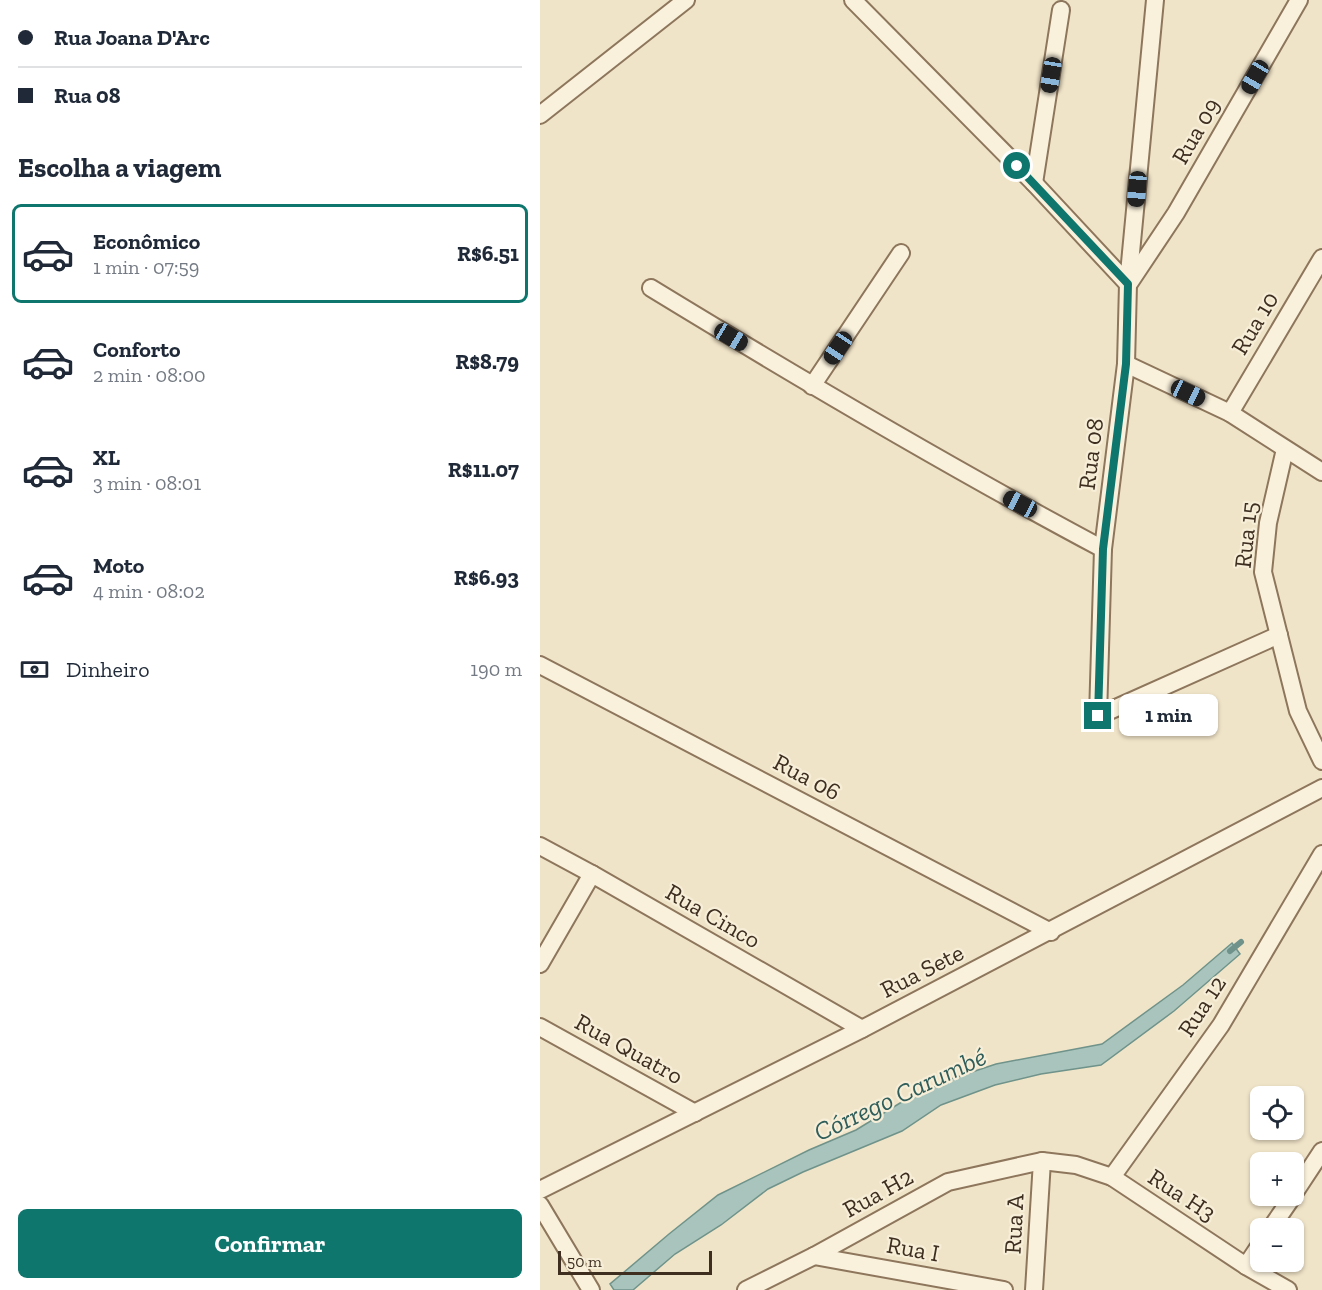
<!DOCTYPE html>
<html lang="pt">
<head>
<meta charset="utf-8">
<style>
	:root { --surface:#fff; --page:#f6f6f7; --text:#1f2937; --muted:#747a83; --line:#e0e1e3; --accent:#0f766e }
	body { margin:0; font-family:"Zilla Slab",serif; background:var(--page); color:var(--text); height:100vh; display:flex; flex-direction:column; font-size:22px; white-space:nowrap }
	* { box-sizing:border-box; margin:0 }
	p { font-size:20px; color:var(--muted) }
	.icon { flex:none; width:33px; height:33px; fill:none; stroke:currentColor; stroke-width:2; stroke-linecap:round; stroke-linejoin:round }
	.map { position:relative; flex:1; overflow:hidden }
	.panel { display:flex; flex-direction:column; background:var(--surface); width:540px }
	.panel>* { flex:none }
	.guide { display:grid; align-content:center; height:132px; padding:0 18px; background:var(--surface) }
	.controls { position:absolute; left:710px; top:1086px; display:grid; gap:12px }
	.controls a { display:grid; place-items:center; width:54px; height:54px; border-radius:9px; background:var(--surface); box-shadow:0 2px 4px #0004; font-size:30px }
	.scale { position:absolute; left:18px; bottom:15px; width:154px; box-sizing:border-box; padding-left:6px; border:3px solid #3d2e20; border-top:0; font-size:16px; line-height:21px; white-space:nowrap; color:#3d2e20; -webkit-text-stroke:4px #f7eed8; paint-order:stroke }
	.end { position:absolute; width:27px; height:27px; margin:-14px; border:8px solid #0f766e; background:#fff; box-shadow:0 0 0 3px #fff }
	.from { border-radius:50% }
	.bubble { position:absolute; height:42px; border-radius:9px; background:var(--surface); box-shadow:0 2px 4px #0004; font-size:20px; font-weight:800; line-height:42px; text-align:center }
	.car { position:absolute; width:18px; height:36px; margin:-18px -9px; border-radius:8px; box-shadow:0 0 4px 2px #0007; background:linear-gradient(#222 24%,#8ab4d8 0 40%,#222 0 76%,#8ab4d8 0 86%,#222 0) }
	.guide b { display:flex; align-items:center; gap:21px; height:57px; font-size:22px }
	.guide b+b { border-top:2px solid var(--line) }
	.guide i { width:15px; height:15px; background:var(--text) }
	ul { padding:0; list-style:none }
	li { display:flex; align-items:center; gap:18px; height:99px; margin:0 12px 9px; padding:0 6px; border:3px solid transparent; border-radius:9px }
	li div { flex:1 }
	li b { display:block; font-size:22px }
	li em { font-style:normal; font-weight:800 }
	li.current { border-color:var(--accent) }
	li>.icon { width:54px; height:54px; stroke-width:1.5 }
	h2 { padding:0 18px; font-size:27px; line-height:72px }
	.pay { display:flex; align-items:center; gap:15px; height:66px; padding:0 18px; font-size:22px }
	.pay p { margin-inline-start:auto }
	.cta { display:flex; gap:12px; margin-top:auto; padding:12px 18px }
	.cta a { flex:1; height:69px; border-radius:9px; background:var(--accent); color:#fff; font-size:24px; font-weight:800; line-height:69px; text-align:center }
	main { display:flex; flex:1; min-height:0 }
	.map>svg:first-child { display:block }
	.water { fill:#a9c4bc; stroke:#6f938a; stroke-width:1.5 }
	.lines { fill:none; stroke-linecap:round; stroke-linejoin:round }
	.stream { stroke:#6f938a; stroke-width:6 }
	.street-casing { stroke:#8d765c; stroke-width:20 }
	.street { stroke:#faf1dc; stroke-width:16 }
	.route { stroke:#0f766e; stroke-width:8 }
	.labels { text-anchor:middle; stroke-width:4.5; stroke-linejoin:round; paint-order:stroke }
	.street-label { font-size:24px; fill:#3d2e20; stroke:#f7eed8 }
	.water-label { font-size:26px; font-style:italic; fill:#2f5d5a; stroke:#f7eed8 }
</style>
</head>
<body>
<main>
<section class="panel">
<div class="guide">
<b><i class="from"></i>Rua Joana D'Arc</b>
<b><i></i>Rua 08</b>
</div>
<h2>Escolha a viagem</h2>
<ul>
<li class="current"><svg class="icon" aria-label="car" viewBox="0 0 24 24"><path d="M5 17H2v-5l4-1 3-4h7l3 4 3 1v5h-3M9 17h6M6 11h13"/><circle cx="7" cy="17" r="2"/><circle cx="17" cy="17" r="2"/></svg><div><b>Econômico</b><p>1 min · 07:59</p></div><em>R$6.51</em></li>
<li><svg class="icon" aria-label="car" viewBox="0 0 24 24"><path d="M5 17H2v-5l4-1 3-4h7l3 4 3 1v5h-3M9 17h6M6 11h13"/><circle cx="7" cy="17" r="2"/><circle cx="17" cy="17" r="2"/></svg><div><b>Conforto</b><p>2 min · 08:00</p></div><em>R$8.79</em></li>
<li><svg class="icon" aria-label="car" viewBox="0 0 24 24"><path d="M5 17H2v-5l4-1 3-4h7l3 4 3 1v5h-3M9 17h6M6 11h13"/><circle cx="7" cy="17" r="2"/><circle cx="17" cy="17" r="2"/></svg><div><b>XL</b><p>3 min · 08:01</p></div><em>R$11.07</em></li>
<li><svg class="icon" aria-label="car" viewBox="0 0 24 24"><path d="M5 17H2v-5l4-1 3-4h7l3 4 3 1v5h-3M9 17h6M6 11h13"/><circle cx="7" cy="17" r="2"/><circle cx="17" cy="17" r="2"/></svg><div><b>Moto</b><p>4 min · 08:02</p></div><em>R$6.93</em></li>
</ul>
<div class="pay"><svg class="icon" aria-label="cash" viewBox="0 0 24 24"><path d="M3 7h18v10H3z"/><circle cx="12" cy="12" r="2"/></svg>Dinheiro<p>190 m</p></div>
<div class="cta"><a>Confirmar</a></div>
</section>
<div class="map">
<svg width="782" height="1290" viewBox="0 0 782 1290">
	<rect width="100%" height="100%" fill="#f0e4c8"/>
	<polygon class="water" points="692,943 700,954 634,1011 561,1065 501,1074 455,1085 401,1105 362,1131 263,1172 228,1189 181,1225 135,1254 93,1290 74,1290 70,1284 129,1234 178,1195 269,1150 316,1130 365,1100 408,1080 456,1064 562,1044 643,985"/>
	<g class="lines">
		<polyline class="stream" points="690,951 701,942"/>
		<defs>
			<g id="street">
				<polyline points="313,0 494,183 588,284"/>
				<polyline points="615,0 588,284 586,364 563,549 558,716 739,635"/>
				<polyline points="0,115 146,0"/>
				<polyline points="494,183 521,10"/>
				<polyline points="590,282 636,213 759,0"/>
				<path d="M 111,288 C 260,379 409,467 563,549"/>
				<polyline points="586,364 690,413 782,472"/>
				<polyline points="272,386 361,253"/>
				<polyline points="690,413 782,258"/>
				<polyline points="745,449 728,523 723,572 758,711 782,761"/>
				<polyline points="0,665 511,932"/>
				<polyline points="0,846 52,874 322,1029"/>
				<polyline points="0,964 52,874"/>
				<polyline points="0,1027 155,1113"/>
				<polyline points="572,1177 681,1025 782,854"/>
				<polyline points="0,1190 322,1029 782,788"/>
				<polyline points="753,1195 782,1151"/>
				<polyline points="0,1205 51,1290"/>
				<polyline points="731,1228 753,1196"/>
				<polyline points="274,1256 464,1290"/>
				<polyline points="706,1266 720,1245"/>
				<polyline points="206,1290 274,1256 408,1182 502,1161 536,1165 572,1177 706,1266 748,1290"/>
				<polyline points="494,1290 502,1161"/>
			</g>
		</defs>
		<use href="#street" class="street-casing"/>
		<use href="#street" class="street"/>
	</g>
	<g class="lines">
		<polyline class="route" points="477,166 588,284 586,364 563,549 558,716"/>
	</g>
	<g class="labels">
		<g class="street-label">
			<text transform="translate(656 131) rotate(-60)" y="8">Rua 09</text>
			<text transform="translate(715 323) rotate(-59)" y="8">Rua 10</text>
			<text transform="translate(551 454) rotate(-83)" y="8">Rua 08</text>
			<text transform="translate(706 535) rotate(-84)" y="8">Rua 15</text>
			<text transform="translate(267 777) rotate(28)" y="8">Rua 06</text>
			<text transform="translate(173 916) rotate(30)" y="8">Rua Cinco</text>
			<text transform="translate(382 971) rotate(-27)" y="8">Rua Sete</text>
			<text transform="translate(662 1006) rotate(-57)" y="8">Rua 12</text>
			<text transform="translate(89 1049) rotate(29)" y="8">Rua Quatro</text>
			<text transform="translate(338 1193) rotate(-29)" y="8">Rua H2</text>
			<text transform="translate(642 1195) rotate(33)" y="8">Rua H3</text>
			<text transform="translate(474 1224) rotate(-87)" y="8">Rua A</text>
			<text transform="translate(373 1249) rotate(10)" y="8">Rua I</text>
		</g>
		<g class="water-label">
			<text transform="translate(360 1094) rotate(-25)" y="9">Córrego Carumbé</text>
		</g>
	</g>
</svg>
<div class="controls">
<a><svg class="icon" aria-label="locate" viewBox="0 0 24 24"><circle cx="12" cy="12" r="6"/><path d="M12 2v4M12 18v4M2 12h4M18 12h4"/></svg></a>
<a>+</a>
<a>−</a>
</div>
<div class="scale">50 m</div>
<i class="end from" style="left:477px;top:166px"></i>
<i class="end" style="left:558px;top:716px"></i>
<div class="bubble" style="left:579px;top:694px;width:99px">1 min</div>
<i class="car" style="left:511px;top:75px;rotate:189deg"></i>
<i class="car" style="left:715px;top:77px;rotate:210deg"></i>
<i class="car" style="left:597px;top:189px;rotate:185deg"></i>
<i class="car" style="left:191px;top:337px;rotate:121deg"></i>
<i class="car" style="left:298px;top:348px;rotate:214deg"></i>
<i class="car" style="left:648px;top:393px;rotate:115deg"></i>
<i class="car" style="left:480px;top:504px;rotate:298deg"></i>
</div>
</main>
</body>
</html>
